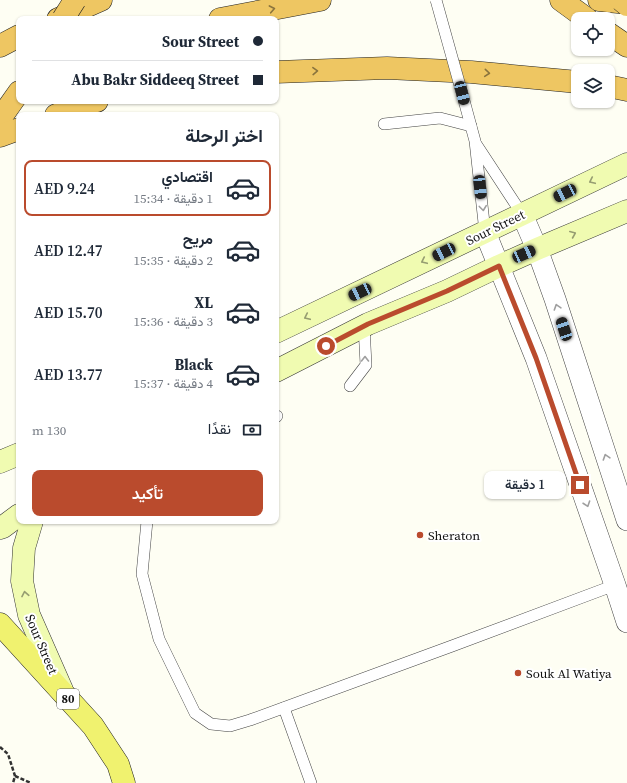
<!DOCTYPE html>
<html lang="ar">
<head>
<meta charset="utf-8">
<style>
	:root { --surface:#fff; --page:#f2f2f3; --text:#1f2937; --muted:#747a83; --line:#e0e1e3; --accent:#ba4b2d }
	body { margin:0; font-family:"Source Serif 4",Vazirmatn,serif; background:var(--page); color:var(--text); direction:rtl; height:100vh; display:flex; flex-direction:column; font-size:15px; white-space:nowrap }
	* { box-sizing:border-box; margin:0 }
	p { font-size:13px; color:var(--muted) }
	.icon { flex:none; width:22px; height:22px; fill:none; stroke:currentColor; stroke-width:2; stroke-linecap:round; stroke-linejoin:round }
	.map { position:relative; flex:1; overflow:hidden; direction:ltr }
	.details { position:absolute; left:16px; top:112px; width:263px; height:412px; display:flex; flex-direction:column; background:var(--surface); border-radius:8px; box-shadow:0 1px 3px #0004; direction:rtl }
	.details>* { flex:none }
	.top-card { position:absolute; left:16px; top:16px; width:263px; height:88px; border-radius:8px; box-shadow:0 1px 3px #0004; direction:rtl; display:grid; align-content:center; height:88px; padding:0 16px; background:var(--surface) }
	.tools { position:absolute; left:571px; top:12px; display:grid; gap:8px }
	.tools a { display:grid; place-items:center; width:44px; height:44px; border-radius:8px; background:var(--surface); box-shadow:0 1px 3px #0004; font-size:20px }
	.end { position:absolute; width:18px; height:18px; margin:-9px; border:5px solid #ba4b2d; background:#fff; box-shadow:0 0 0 2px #fff }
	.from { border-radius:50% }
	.bubble { position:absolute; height:28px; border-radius:8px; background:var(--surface); box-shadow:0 1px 3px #0004; font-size:13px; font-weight:600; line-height:28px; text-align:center; direction:rtl }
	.car { position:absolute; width:12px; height:24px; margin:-12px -6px; border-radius:5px; box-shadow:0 0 3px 1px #0007; background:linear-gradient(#222 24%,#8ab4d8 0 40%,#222 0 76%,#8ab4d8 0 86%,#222 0) }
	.top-card b { display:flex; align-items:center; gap:14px; height:38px; font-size:15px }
	.top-card b+b { border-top:1px solid var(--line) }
	.top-card i { width:10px; height:10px; background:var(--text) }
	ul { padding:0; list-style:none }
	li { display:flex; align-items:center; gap:12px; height:56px; margin:0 8px 6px; padding:0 8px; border:2px solid transparent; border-radius:8px }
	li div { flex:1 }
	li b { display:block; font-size:15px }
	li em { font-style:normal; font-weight:600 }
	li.selected { border-color:var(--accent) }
	li>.icon { width:36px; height:36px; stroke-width:1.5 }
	h2 { padding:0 16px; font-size:18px; line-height:48px }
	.pay { display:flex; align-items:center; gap:10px; height:44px; padding:0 16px; font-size:15px }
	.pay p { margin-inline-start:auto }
	.cta { display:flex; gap:8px; margin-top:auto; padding:8px 16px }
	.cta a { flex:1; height:46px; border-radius:8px; background:var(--accent); color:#fff; font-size:16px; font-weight:600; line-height:46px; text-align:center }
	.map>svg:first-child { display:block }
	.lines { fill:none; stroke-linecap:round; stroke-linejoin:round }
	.lane-casing { stroke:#434343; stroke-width:12 }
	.street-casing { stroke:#434343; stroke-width:22 }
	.secondary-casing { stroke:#323232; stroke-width:23 }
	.primary-casing { stroke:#212121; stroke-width:23 }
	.highway-casing { stroke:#212121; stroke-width:23 }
	.path { stroke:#323232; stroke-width:2.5; stroke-dasharray:4 2; stroke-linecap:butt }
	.lane { stroke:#fff; stroke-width:11 }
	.street { stroke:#fff; stroke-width:21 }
	.secondary { stroke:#f0fbb1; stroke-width:22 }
	.primary { stroke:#f0f26f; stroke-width:22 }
	.highway { stroke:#eec662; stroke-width:22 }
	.lane-bridge-casing { stroke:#434343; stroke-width:12; stroke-linecap:butt }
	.highway-bridge-casing { stroke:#212121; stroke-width:23; stroke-linecap:butt }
	.lane-bridge { stroke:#fff; stroke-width:11 }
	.highway-bridge { stroke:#eec662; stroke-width:22 }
	.oneway { stroke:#8a743d }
	.oneway2 { stroke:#969d71 }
	.oneway3 { stroke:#9f9f9f }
	.route { stroke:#ba4b2d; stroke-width:5 }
	.poi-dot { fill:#ba4b2d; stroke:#fff; stroke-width:1.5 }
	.labels { text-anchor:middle; stroke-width:4; stroke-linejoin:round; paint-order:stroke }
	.shield { fill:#fff; stroke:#585858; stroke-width:1 }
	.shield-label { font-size:12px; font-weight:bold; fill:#101010 }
	.street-label { font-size:13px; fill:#101010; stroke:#fff }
	.poi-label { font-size:13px; fill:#101010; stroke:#fff; text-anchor:start }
</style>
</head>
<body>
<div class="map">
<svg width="627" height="783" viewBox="0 0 627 783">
	<rect width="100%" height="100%" fill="#fefef3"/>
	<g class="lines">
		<defs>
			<g id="lane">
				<polyline points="462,93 475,141 485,232"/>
				<polyline points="384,124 440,118 471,126"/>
				<polyline points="476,144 522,214"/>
				<polyline points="350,386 366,365 364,326"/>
				<polyline points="276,417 277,416"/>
				<polyline points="147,521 142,574 159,639 195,713 211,724 230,726 250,720 452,646 615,585"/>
				<polyline points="284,708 311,783"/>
			</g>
			<g id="street">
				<polyline points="522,214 537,249 555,299 627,520"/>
				<polyline points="485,232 536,358 615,585 627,622"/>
			</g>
			<g id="secondary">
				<polyline points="276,332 627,164"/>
				<polyline points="276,371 368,324 447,291 499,266 537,249 627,211"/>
				<polyline points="0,462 19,454"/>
				<polyline points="32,521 24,548 22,581 29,615 62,690"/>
				<polyline points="0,528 3,527 19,515"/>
			</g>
			<polyline id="primary" points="0,624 93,726 118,764 124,783"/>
			<g id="highway">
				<polyline points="561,0 587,19"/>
				<polyline points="599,0 627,3"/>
				<polyline points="58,19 101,0"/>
				<polyline points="220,19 320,0"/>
				<polyline points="608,33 627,46"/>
				<polyline points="0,46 19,36"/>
				<polyline points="276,72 387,68 471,72 578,82"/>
				<polyline points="608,86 627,90"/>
				<polyline points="56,115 92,102 97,101"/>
				<polyline points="0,119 19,92"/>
				<polyline points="0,136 19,129"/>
			</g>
		</defs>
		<use href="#lane" class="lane-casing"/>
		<use href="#street" class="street-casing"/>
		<use href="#secondary" class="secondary-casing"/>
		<use href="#primary" class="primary-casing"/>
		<use href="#highway" class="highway-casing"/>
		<g class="path">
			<polyline points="0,747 8,754 15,776 13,783"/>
			<polyline points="15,776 31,783"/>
		</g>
		<use href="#lane" class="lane"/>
		<use href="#street" class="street"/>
		<use href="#secondary" class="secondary"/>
		<use href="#primary" class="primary"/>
		<use href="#highway" class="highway"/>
		<defs>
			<polyline id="lane-bridge" points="436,0 462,93"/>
			<g id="highway-bridge">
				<polyline points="621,0 627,5"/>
				<polyline points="63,19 75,0"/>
			</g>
		</defs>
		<use href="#lane-bridge" class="lane-bridge-casing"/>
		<use href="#highway-bridge" class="highway-bridge-casing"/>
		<use href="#lane-bridge" class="lane-bridge"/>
		<use href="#highway-bridge" class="highway-bridge"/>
	</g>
	<defs><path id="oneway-chevron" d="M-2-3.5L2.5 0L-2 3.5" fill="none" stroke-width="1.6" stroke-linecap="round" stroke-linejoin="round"/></defs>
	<g class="oneway">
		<use href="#oneway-chevron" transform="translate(272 9) rotate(-11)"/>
		<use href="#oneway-chevron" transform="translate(315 71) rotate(-2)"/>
		<use href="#oneway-chevron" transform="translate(487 73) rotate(5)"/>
	</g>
	<g class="oneway2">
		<use href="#oneway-chevron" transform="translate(592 181) rotate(155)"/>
		<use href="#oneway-chevron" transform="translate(573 234) rotate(-23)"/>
		<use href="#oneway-chevron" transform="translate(424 261) rotate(155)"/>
		<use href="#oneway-chevron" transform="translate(307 317) rotate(155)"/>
		<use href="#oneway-chevron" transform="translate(25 594) rotate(-101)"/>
	</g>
	<g class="oneway3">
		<use href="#oneway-chevron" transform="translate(483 208) rotate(83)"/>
		<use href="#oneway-chevron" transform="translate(557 307) rotate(-108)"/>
		<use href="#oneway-chevron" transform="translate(365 359) rotate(-90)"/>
		<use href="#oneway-chevron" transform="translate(606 457) rotate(-108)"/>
		<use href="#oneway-chevron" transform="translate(587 504) rotate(71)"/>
	</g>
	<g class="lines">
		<polyline class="route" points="326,346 368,324 447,291 499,266 536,358 580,485"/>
	</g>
	<g class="poi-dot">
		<circle cx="420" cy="535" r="4"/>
		<circle cx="518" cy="673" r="4"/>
	</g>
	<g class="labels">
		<rect class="shield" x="57" y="689" width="22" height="20" rx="3"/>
		<g class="shield-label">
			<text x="68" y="703">80</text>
		</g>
		<g class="street-label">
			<text transform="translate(495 227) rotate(-26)" y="5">Sour Street</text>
			<text transform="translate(42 644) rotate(67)" y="5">Sour Street</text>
		</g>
		<g class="poi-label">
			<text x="428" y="540">Sheraton</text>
			<text x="526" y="678">Souk Al Watiya</text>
		</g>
	</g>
</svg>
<div class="tools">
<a><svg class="icon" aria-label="locate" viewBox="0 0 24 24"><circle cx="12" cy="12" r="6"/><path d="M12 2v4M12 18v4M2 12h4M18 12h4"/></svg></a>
<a><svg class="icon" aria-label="layers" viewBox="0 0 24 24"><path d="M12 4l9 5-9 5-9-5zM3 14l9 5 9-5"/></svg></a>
</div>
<i class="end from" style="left:326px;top:346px"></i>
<i class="end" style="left:580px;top:485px"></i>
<div class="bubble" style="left:484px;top:471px;width:82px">1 دقيقة</div>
<i class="car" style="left:462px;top:93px;rotate:166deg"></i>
<i class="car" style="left:480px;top:187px;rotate:174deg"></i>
<i class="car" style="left:565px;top:193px;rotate:244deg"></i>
<i class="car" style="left:444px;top:252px;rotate:244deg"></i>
<i class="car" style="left:524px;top:254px;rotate:66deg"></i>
<i class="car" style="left:360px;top:292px;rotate:245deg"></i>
<i class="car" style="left:564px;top:329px;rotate:342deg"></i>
<div class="top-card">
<b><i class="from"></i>Sour Street</b>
<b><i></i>Abu Bakr Siddeeq Street</b>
</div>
<section class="details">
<h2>اختر الرحلة</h2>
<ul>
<li class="selected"><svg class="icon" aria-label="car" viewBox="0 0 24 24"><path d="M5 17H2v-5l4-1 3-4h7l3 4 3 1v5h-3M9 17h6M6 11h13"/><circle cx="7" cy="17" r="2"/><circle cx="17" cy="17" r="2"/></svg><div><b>اقتصادي</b><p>1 دقيقة · 15:34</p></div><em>AED 9.24</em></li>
<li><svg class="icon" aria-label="car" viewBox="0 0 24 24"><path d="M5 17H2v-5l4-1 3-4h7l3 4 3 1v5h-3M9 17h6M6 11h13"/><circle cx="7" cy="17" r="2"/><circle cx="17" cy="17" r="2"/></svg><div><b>مريح</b><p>2 دقيقة · 15:35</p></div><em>AED 12.47</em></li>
<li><svg class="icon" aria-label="car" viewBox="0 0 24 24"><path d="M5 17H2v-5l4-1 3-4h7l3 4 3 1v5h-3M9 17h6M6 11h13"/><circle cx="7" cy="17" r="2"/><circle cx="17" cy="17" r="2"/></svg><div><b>XL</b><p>3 دقيقة · 15:36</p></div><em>AED 15.70</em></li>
<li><svg class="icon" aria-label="car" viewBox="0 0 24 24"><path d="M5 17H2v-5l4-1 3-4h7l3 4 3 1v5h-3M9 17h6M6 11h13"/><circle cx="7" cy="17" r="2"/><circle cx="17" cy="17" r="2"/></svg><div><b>Black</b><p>4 دقيقة · 15:37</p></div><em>AED 13.77</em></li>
</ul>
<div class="pay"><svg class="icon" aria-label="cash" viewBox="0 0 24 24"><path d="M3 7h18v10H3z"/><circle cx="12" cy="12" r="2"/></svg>نقدًا<p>130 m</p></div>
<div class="cta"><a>تأكيد</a></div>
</section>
</div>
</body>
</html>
